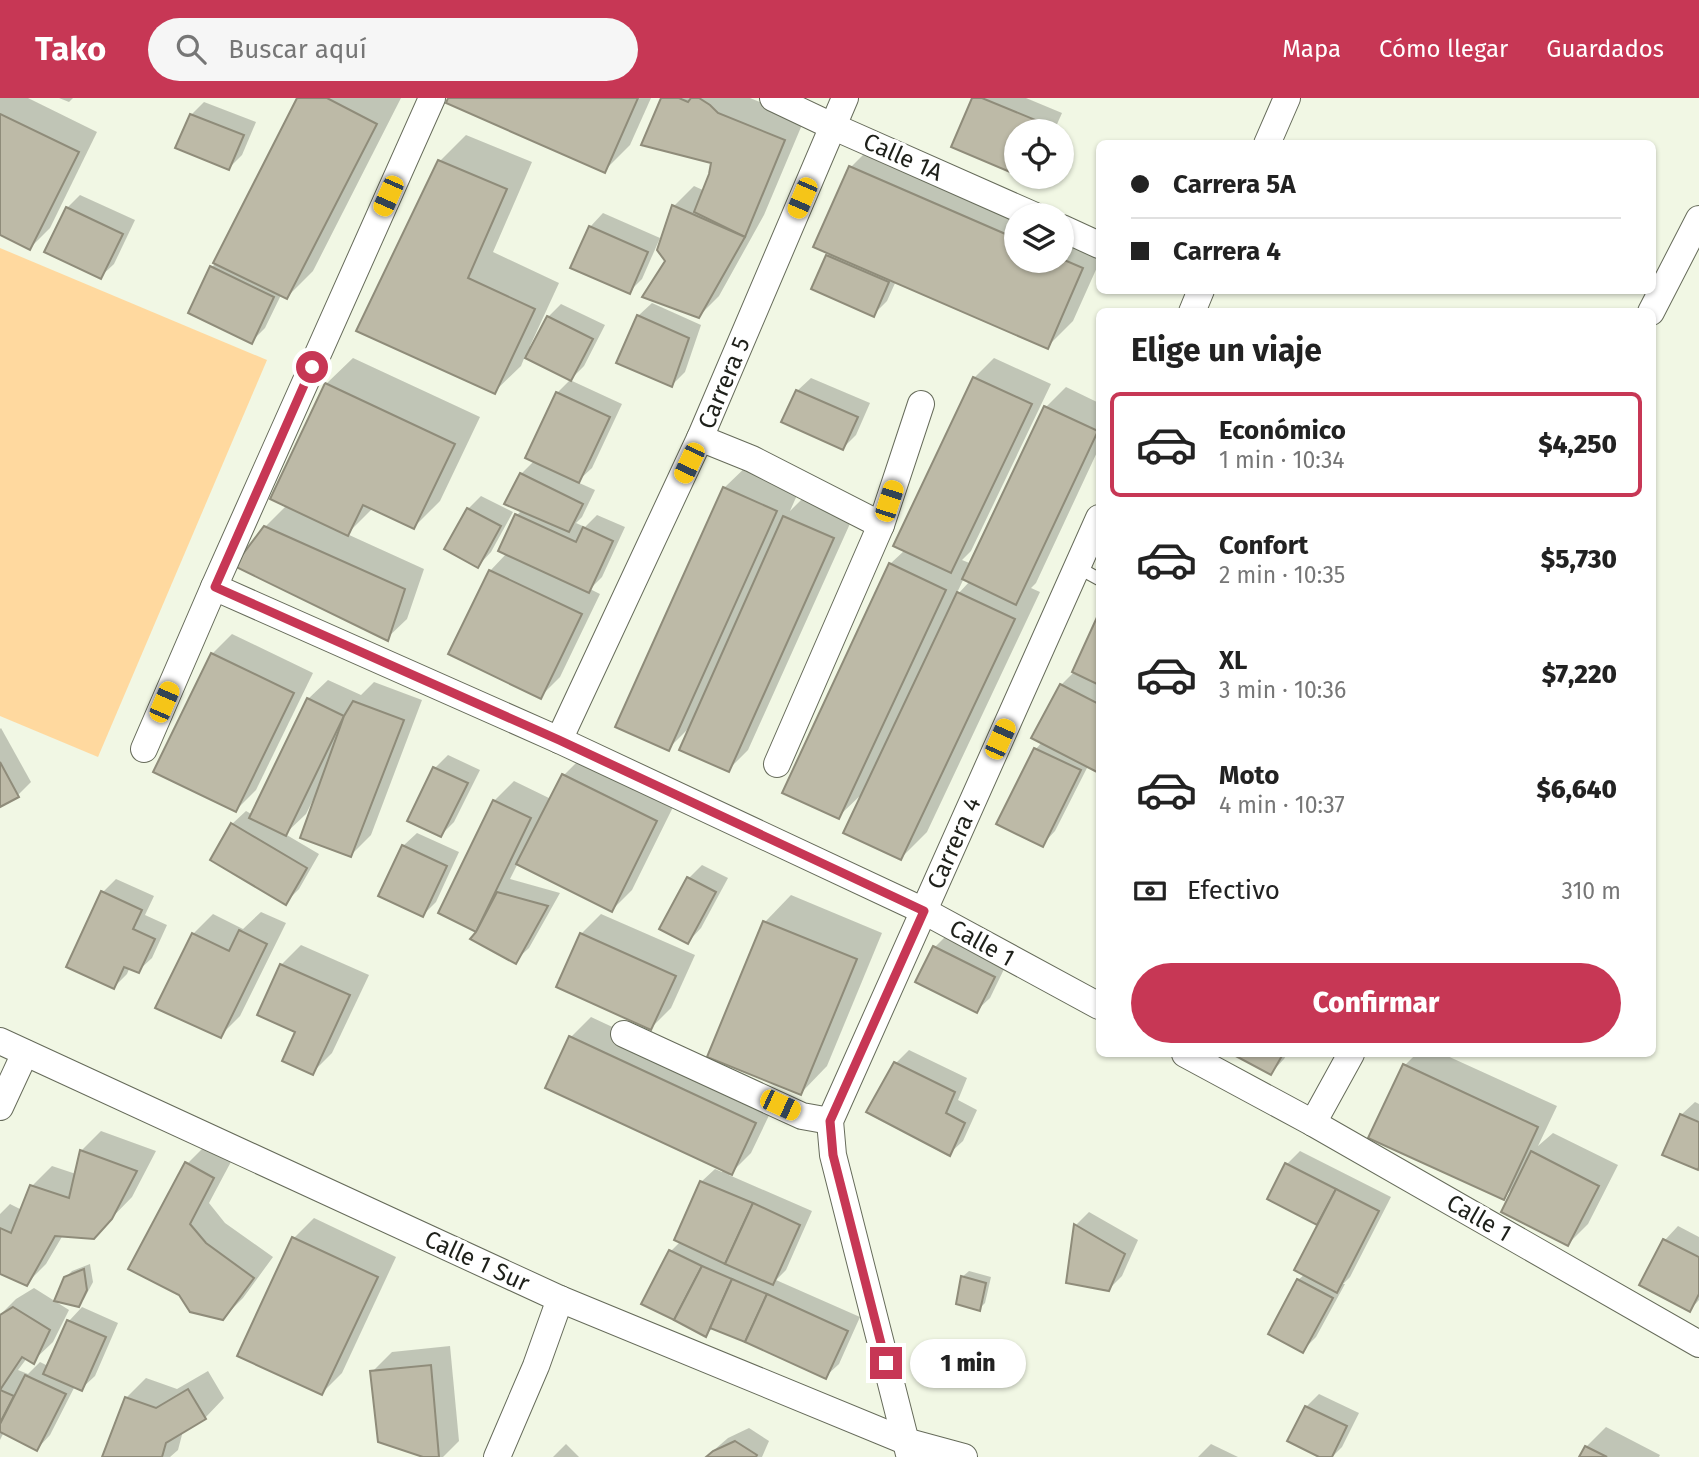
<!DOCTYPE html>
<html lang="es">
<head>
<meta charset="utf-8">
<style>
	:root { --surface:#fff; --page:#f6f6f6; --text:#222; --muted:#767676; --line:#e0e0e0; --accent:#c73755 }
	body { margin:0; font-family:"Fira Sans",sans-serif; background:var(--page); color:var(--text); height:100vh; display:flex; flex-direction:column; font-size:26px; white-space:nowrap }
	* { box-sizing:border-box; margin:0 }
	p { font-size:23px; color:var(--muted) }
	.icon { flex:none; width:38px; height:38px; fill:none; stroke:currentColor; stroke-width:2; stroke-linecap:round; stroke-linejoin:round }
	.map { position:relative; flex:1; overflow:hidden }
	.side { position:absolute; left:1096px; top:210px; width:560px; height:749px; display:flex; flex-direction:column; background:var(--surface); border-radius:10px; box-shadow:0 2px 5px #0004 }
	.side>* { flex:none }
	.banner { position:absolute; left:1096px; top:42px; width:560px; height:154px; border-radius:10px; box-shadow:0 2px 5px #0004; display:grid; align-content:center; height:154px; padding:0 35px; background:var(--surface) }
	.fabs { position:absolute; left:1004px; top:21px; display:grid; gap:14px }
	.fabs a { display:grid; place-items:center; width:70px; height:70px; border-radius:50%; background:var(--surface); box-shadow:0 2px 5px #0004; font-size:35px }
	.end { position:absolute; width:32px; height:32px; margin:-16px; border:9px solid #c73755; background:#fff; box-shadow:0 0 0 4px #fff }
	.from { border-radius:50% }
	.bubble { position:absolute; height:49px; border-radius:24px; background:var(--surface); box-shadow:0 2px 5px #0004; font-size:23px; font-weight:800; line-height:49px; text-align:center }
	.car { position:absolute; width:21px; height:42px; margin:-21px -10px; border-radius:9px; box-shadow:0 0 5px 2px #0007; background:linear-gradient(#f5c518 24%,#345 0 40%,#f5c518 0 76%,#345 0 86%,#f5c518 0) }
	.banner b { display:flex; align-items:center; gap:24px; height:66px; font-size:26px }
	.banner b+b { border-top:2px solid var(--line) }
	.banner i { width:18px; height:18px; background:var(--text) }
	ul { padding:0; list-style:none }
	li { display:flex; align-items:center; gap:21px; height:105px; margin:0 14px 10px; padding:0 21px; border:4px solid transparent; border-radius:10px }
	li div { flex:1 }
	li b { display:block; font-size:26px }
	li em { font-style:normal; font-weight:800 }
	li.active { border-color:var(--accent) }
	li>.icon { width:63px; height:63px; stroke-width:1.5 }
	h2 { padding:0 35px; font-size:32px; line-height:84px }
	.pay { display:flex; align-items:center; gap:18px; height:77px; padding:0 35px; font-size:26px }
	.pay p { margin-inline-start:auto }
	.primary-button { display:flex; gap:14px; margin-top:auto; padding:14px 35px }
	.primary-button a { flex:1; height:80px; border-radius:42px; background:var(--accent); color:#fff; font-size:28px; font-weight:800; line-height:80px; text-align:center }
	header { display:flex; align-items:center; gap:42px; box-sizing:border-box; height:98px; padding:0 35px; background:var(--accent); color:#fff }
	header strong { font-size:33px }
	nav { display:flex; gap:38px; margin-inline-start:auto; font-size:24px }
	.search { width:490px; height:63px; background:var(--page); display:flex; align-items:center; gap:18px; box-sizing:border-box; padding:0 24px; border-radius:38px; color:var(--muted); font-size:26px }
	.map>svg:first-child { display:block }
	.green { fill:#ffd99f }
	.shadow { fill:#0003; fill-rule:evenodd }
	.building { fill:#bdbaa7; stroke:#8f8c7a; stroke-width:2 }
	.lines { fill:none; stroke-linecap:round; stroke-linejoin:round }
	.service-casing { stroke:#666b5a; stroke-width:14 }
	.minor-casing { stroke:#666b5a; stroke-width:28 }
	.service { stroke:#fff; stroke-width:12 }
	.minor { stroke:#fff; stroke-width:26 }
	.route { stroke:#c73755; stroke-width:9 }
	.labels { text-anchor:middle; stroke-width:7; stroke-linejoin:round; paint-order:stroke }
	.street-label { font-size:24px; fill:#1e201a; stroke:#fff }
</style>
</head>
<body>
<header>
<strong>Tako</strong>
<div class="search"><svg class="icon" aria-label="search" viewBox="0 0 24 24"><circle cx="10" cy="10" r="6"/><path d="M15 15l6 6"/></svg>Buscar aquí</div>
<nav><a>Mapa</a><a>Cómo llegar</a><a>Guardados</a></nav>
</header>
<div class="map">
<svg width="1699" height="1359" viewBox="0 0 1699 1359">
	<rect width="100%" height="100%" fill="#f1f7e4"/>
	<polygon class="green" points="0,150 267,262 98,659 0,618"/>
	<g class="shadow">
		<polygon points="0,0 28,0 97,34 50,130 30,150 0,135"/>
		<polygon points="59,0 73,0 69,4"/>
		<polygon points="299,0 401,0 313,173 287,199 281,197 265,230 252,243 212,169 217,164"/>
		<polygon points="450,0 651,0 630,47 604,73"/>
		<polygon points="663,0 750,0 804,22 764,117 719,198 699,218 659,152 674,108 694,88 705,93 713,64"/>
		<polygon points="974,0 1026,0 1062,15 1054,33 1017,33"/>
		<polygon points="204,4 256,24 242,57 229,70 191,17"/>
		<polygon points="466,37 532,64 493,154 559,185 530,248 533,249 548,219 561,206 605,227 584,268 571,281 525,258 521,268 494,294 440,63"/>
		<polygon points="877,43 1047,117 1017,117 1017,163 1062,163 1062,124 1099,140 1099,165 1073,223 1047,249 896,183 887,203 874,216 828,158 831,155 851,69"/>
		<polygon points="80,97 135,122 114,166 100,179 67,110"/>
		<polygon points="603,115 660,140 642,181 629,194 590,129"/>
		<polygon points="652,205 701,227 685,274 672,287 638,218"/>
		<polygon points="353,260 480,319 440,403 414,429 373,410 347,436 424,471 407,521 387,540 265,429 287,407 326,286"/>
		<path d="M 994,260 L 1051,286 L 971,453 L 962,462 L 972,466 L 1046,309 L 1066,289 L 1099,305 L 1099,350 L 1036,485 L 1031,490 L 1040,494 L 927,734 L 901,760 L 865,693 L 839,718 L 890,466 L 905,452 L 974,280 ZM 964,480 L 970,483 L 957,497 L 956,497 Z"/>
		<polygon points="811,280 870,305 856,337 843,350 797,293"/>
		<polygon points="570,282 622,306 592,370 577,384 595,392 582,419 576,425 585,429 597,417 625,429 602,479 590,491 600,496 560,579 540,599 490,473 507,455 517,417 522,412 521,376 535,362 557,295"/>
		<polygon points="751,364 802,386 790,413 804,399 853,419 748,652 728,672 691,628 668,651 724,390"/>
		<polygon points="481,398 513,414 491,454 478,468 468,411"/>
		<polygon points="1099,520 1099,673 1088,668 1055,733 1042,747 998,725 1036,651 1042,644 1061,587 1073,575"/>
		<polygon points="232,536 313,575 256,692 236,712 212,556"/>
		<polygon points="328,582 361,597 374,584 422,602 371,737 351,757 316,700 314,700 306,716 285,736 319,756 299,791 286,804 232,726 246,713 253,717 308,601"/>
		<polygon points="1,630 31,684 18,697 0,707 0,631"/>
		<polygon points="448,657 480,672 454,724 441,737 409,722 435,670"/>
		<polygon points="584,657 676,703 632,792 612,812 518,765 510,781 560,795 529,850 515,863 479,833 440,815 494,703 514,683 551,701 564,677"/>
		<polygon points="417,735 459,754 436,804 423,817 403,748"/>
		<polygon points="702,767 728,780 701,830 688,844 689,780"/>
		<polygon points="116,781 154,798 145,817 167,827 152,860 138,873 130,869 127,876 114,889 103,794"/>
		<polygon points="791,797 882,835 827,968 801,995 709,958 765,824"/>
		<polygon points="261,814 286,825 240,918 220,938 193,836 213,816 243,831"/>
		<polygon points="601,816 695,857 671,910 651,930 581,836"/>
		<polygon points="948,836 1007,865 990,900 976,913 935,849"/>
		<polygon points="301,847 369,877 332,955 312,975 298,933 281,867"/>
		<polygon points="591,919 775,1005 751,1055 729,1077 812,1113 786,1172 776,1182 860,1219 839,1266 825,1279 713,1230 706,1236 644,1205 671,1153 681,1143 701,1084 715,1071 722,1074 724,1071 547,989 571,939"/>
		<polygon points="909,952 967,980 958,1002 977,1012 963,1043 949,1056 896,965"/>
		<polygon points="1236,956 1287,956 1284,961 1271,975"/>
		<polygon points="1416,956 1443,956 1557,1008 1538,1048 1553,1035 1618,1067 1588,1126 1568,1146 1514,1089 1503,1100 1370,1039 1405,967"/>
		<polygon points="1695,1004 1699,1006 1699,1068 1681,1017"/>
		<polygon points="101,1033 156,1053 132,1099 93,1139 63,1137 46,1166 26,1186 0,1174 0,1116 10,1106 22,1112 32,1088 52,1068 76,1076 81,1053"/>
		<polygon points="207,1046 233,1060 209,1105 225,1125 273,1159 243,1200 223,1220 191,1213 187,1066"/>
		<polygon points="1300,1053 1391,1099 1350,1179 1343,1186 1345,1186 1316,1239 1303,1252 1298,1182 1305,1176 1320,1127 1269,1101 1287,1066"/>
		<polygon points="1089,1114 1138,1142 1122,1178 1109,1191 1068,1184 1076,1127"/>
		<polygon points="314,1120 396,1159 342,1275 322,1295 294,1140"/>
		<polygon points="1678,1128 1699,1139 1699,1202 1690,1212 1641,1187 1665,1142"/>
		<polygon points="90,1166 93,1184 84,1201 78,1207 65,1180 72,1173"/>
		<polygon points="969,1173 991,1179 985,1205 979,1211 962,1179"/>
		<polygon points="34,1190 69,1212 53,1244 33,1263 27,1260 18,1272 28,1276 40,1264 48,1268 69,1223 82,1209 118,1225 95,1278 81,1291 75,1288 50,1337 37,1351 4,1334 0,1342 0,1217 16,1201"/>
		<polygon points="450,1248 459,1343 443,1359 428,1359 372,1274 392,1254"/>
		<polygon points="208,1273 224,1300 205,1320 183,1333 178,1352 170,1359 104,1359 126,1300 146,1280 177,1291"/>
		<polygon points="1319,1296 1359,1315 1342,1349 1332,1359 1323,1359 1306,1309"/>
		<polygon points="1606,1329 1660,1357 1659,1359 1581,1359 1586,1349"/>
		<polygon points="749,1330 769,1343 762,1359 706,1359 728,1340"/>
		<polygon points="566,1346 579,1359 553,1359"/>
		<polygon points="1211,1346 1238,1359 1198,1359"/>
	</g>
	<g class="building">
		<polygon points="297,0 327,0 377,26 287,201 213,165"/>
		<polygon points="448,0 638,0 605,75 446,5"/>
		<polygon points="661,0 679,0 688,4 691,0 699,0 710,7 718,15 785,42 745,139 694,114 709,76 711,65 641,47"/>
		<polygon points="972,0 982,0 1050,28 1048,33 1017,33 1017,77 951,49"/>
		<polygon points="0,16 79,54 30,152 0,137"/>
		<polygon points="190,16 244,37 229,72 175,50"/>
		<polygon points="438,62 507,91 468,180 535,211 495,296 356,233"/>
		<polygon points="849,68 1017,141 1017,163 1062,163 1062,161 1083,170 1048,251 813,149"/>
		<polygon points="672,107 745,139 699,220 642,199 665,163 657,152"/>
		<polygon points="66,109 123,136 101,181 44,154"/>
		<polygon points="589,128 648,154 630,196 570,170"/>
		<polygon points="826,157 889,184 874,219 811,191"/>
		<polygon points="210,168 274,199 252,246 188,215"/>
		<polygon points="637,217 689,240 672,289 616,265"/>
		<polygon points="547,218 593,241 571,283 525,260"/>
		<polygon points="973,279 1032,306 951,475 893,448"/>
		<polygon points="325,285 455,346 414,431 363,407 348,438 270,401"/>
		<polygon points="796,292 858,319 843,352 781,324"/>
		<polygon points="556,294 610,319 579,385 525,360"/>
		<polygon points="1044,308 1098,333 1016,507 962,481"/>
		<polygon points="520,375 583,406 569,434 504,406"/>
		<polygon points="723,389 777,413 669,653 615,629"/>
		<polygon points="467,410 501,428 478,470 444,451"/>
		<polygon points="515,416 576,444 583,429 613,443 589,495 498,453"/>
		<polygon points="783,418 834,440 729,674 679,652"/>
		<polygon points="264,428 405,491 388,543 234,468"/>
		<polygon points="889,465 946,492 839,721 782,695"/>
		<polygon points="489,472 582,516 541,601 448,556"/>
		<polygon points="957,494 1015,521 901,762 843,735"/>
		<polygon points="1098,517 1099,518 1099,587 1072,574"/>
		<polygon points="211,555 294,595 236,714 153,674"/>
		<polygon points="1060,586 1099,606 1099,675 1031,640"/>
		<polygon points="307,600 344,618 286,738 249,720"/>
		<polygon points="353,603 404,622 351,759 300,740 344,618"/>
		<polygon points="1034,650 1081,672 1043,749 996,726"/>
		<polygon points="0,664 19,699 0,709"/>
		<polygon points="433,669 468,685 441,739 407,723"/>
		<polygon points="562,676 657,723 612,814 516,766"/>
		<polygon points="493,702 531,720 476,834 438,815"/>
		<polygon points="231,725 307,770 286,807 210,762"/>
		<polygon points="402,747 447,768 423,819 378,798"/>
		<polygon points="687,779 716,794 688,846 659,831"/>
		<polygon points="101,793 142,812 133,831 155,841 139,875 124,869 114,891 66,869"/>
		<polygon points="497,794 548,808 516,866 470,841 476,834"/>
		<polygon points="763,823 857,861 801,997 707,959"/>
		<polygon points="239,832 267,846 221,940 155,910 192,835 229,853"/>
		<polygon points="580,835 676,878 651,932 556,889"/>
		<polygon points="933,848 995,879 977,915 915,884"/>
		<polygon points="280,866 350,897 313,977 282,963 295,934 257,917"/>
		<polygon points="569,938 756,1025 732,1077 545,990"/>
		<polygon points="1232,956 1283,956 1271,977"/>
		<polygon points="894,964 955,994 946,1015 965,1025 950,1058 866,1014"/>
		<polygon points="1403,966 1538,1029 1504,1102 1368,1040"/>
		<polygon points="1680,1016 1699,1024 1699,1069 1698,1072 1662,1057"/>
		<polygon points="80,1052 137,1073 112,1121 94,1141 55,1138 27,1188 0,1176 0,1130 11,1135 30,1087 69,1100"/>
		<polygon points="1531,1053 1599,1088 1568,1148 1501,1114"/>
		<polygon points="185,1064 214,1080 190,1126 206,1145 254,1180 223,1222 190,1214 179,1197 128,1171"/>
		<polygon points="1285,1065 1336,1091 1317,1127 1267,1101"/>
		<polygon points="700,1083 753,1105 725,1166 674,1142"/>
		<polygon points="1336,1091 1379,1113 1337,1195 1294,1172"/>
		<polygon points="753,1105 800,1127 773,1187 725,1166"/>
		<polygon points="1074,1126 1125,1156 1109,1193 1066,1185"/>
		<polygon points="292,1139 378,1179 322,1297 237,1258"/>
		<polygon points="1663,1141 1699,1159 1699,1196 1690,1214 1639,1187"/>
		<polygon points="669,1152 702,1168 674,1222 641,1206"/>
		<polygon points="702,1168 732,1181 706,1239 674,1222"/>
		<polygon points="84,1171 87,1192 79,1209 54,1203 64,1179"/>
		<polygon points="961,1178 986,1185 980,1213 956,1206"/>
		<polygon points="732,1181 767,1196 745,1244 710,1230"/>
		<polygon points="1297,1181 1333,1200 1303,1255 1268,1236"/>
		<polygon points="767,1196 848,1233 826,1281 745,1244"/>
		<polygon points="13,1209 50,1232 34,1266 22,1259 0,1292 14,1298 0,1325 0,1217"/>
		<polygon points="67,1222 106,1239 82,1293 43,1276"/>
		<polygon points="431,1267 439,1359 423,1359 378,1344 370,1273"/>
		<polygon points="25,1277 66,1296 37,1353 0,1334 0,1326"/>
		<polygon points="188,1291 206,1321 166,1345 162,1359 102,1359 125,1299 156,1310"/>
		<polygon points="1305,1308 1347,1328 1332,1359 1319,1359 1287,1343"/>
		<polygon points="735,1343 757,1357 756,1359 706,1359 713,1353"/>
		<polygon points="1585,1348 1607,1359 1579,1359"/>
	</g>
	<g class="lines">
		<defs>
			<polyline id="service" points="1077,469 1099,481"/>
			<g id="minor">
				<polyline points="773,0 832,28 1033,117"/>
				<polyline points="1267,46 1287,0"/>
				<polyline points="1062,130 1099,147"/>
				<polyline points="1192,214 1201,192"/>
				<polyline points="1651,214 1699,121"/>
				<polyline points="700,340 752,361 881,427"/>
				<polyline points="214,489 559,642 924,813 1099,908"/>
				<polyline points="559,642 700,340 845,0"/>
				<polyline points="144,651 214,489 432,0"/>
				<polyline points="777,666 881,427 921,306"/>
				<polyline points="624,936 802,1018 830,1023"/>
				<polyline points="0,943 560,1201 905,1343 964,1359"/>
				<polyline points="1185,956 1313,1025 1699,1246"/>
				<polyline points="0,1009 25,955"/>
				<polyline points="1313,1025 1351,956"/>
				<polyline points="909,1356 833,1057 830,1023 1099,420"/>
				<polyline points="497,1359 536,1268 560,1201"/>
			</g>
		</defs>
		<use href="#service" class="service-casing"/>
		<use href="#minor" class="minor-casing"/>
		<use href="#service" class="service"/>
		<use href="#minor" class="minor"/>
	</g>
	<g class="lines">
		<polyline class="route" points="312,269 215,489 559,642 924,813 830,1023 833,1057 886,1265"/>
	</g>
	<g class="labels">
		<g class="street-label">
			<text transform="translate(903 59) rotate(24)" y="8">Calle 1A</text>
			<text transform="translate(724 285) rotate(-67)" y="8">Carrera 5</text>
			<text transform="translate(954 745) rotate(-66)" y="8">Carrera 4</text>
			<text transform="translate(982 845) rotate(29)" y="8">Calle 1</text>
			<text transform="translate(1479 1120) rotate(30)" y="8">Calle 1</text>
			<text transform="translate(477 1163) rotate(25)" y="8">Calle 1 Sur</text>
		</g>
	</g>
</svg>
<div class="fabs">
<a><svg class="icon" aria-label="locate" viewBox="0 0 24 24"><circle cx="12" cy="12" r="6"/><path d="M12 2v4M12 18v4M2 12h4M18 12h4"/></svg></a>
<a><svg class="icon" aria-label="layers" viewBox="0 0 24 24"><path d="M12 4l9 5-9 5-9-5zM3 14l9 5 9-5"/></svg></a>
</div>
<i class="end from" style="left:312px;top:269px"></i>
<i class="end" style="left:886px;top:1265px"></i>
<div class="bubble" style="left:910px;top:1241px;width:116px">1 min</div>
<i class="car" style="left:388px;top:98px;rotate:204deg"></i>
<i class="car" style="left:802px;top:100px;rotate:203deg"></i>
<i class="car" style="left:689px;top:365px;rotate:205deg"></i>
<i class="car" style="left:889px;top:403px;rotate:18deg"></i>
<i class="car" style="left:164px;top:604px;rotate:23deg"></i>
<i class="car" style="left:1000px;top:641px;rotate:24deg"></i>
<i class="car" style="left:780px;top:1007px;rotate:115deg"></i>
<div class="banner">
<b><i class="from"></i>Carrera 5A</b>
<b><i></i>Carrera 4</b>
</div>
<section class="side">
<h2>Elige un viaje</h2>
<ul>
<li class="active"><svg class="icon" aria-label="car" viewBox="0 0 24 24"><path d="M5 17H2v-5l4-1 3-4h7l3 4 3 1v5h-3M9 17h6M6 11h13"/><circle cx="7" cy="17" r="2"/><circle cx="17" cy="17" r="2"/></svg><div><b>Económico</b><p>1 min · 10:34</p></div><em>$4,250</em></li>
<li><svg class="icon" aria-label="car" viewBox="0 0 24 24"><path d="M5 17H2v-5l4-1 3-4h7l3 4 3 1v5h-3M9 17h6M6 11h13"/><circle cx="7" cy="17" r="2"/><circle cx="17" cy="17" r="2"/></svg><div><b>Confort</b><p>2 min · 10:35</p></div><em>$5,730</em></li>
<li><svg class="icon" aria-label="car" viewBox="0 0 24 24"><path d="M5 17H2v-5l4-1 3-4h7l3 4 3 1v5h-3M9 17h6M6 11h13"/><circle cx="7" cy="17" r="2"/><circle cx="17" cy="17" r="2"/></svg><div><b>XL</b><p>3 min · 10:36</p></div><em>$7,220</em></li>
<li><svg class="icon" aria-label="car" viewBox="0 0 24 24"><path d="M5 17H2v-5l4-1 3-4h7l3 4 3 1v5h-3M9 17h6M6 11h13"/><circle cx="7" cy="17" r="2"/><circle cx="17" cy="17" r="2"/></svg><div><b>Moto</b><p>4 min · 10:37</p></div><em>$6,640</em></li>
</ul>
<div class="pay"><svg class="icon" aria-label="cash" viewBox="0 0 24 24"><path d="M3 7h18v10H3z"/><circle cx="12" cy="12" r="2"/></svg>Efectivo<p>310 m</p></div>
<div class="primary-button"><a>Confirmar</a></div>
</section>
</div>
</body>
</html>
